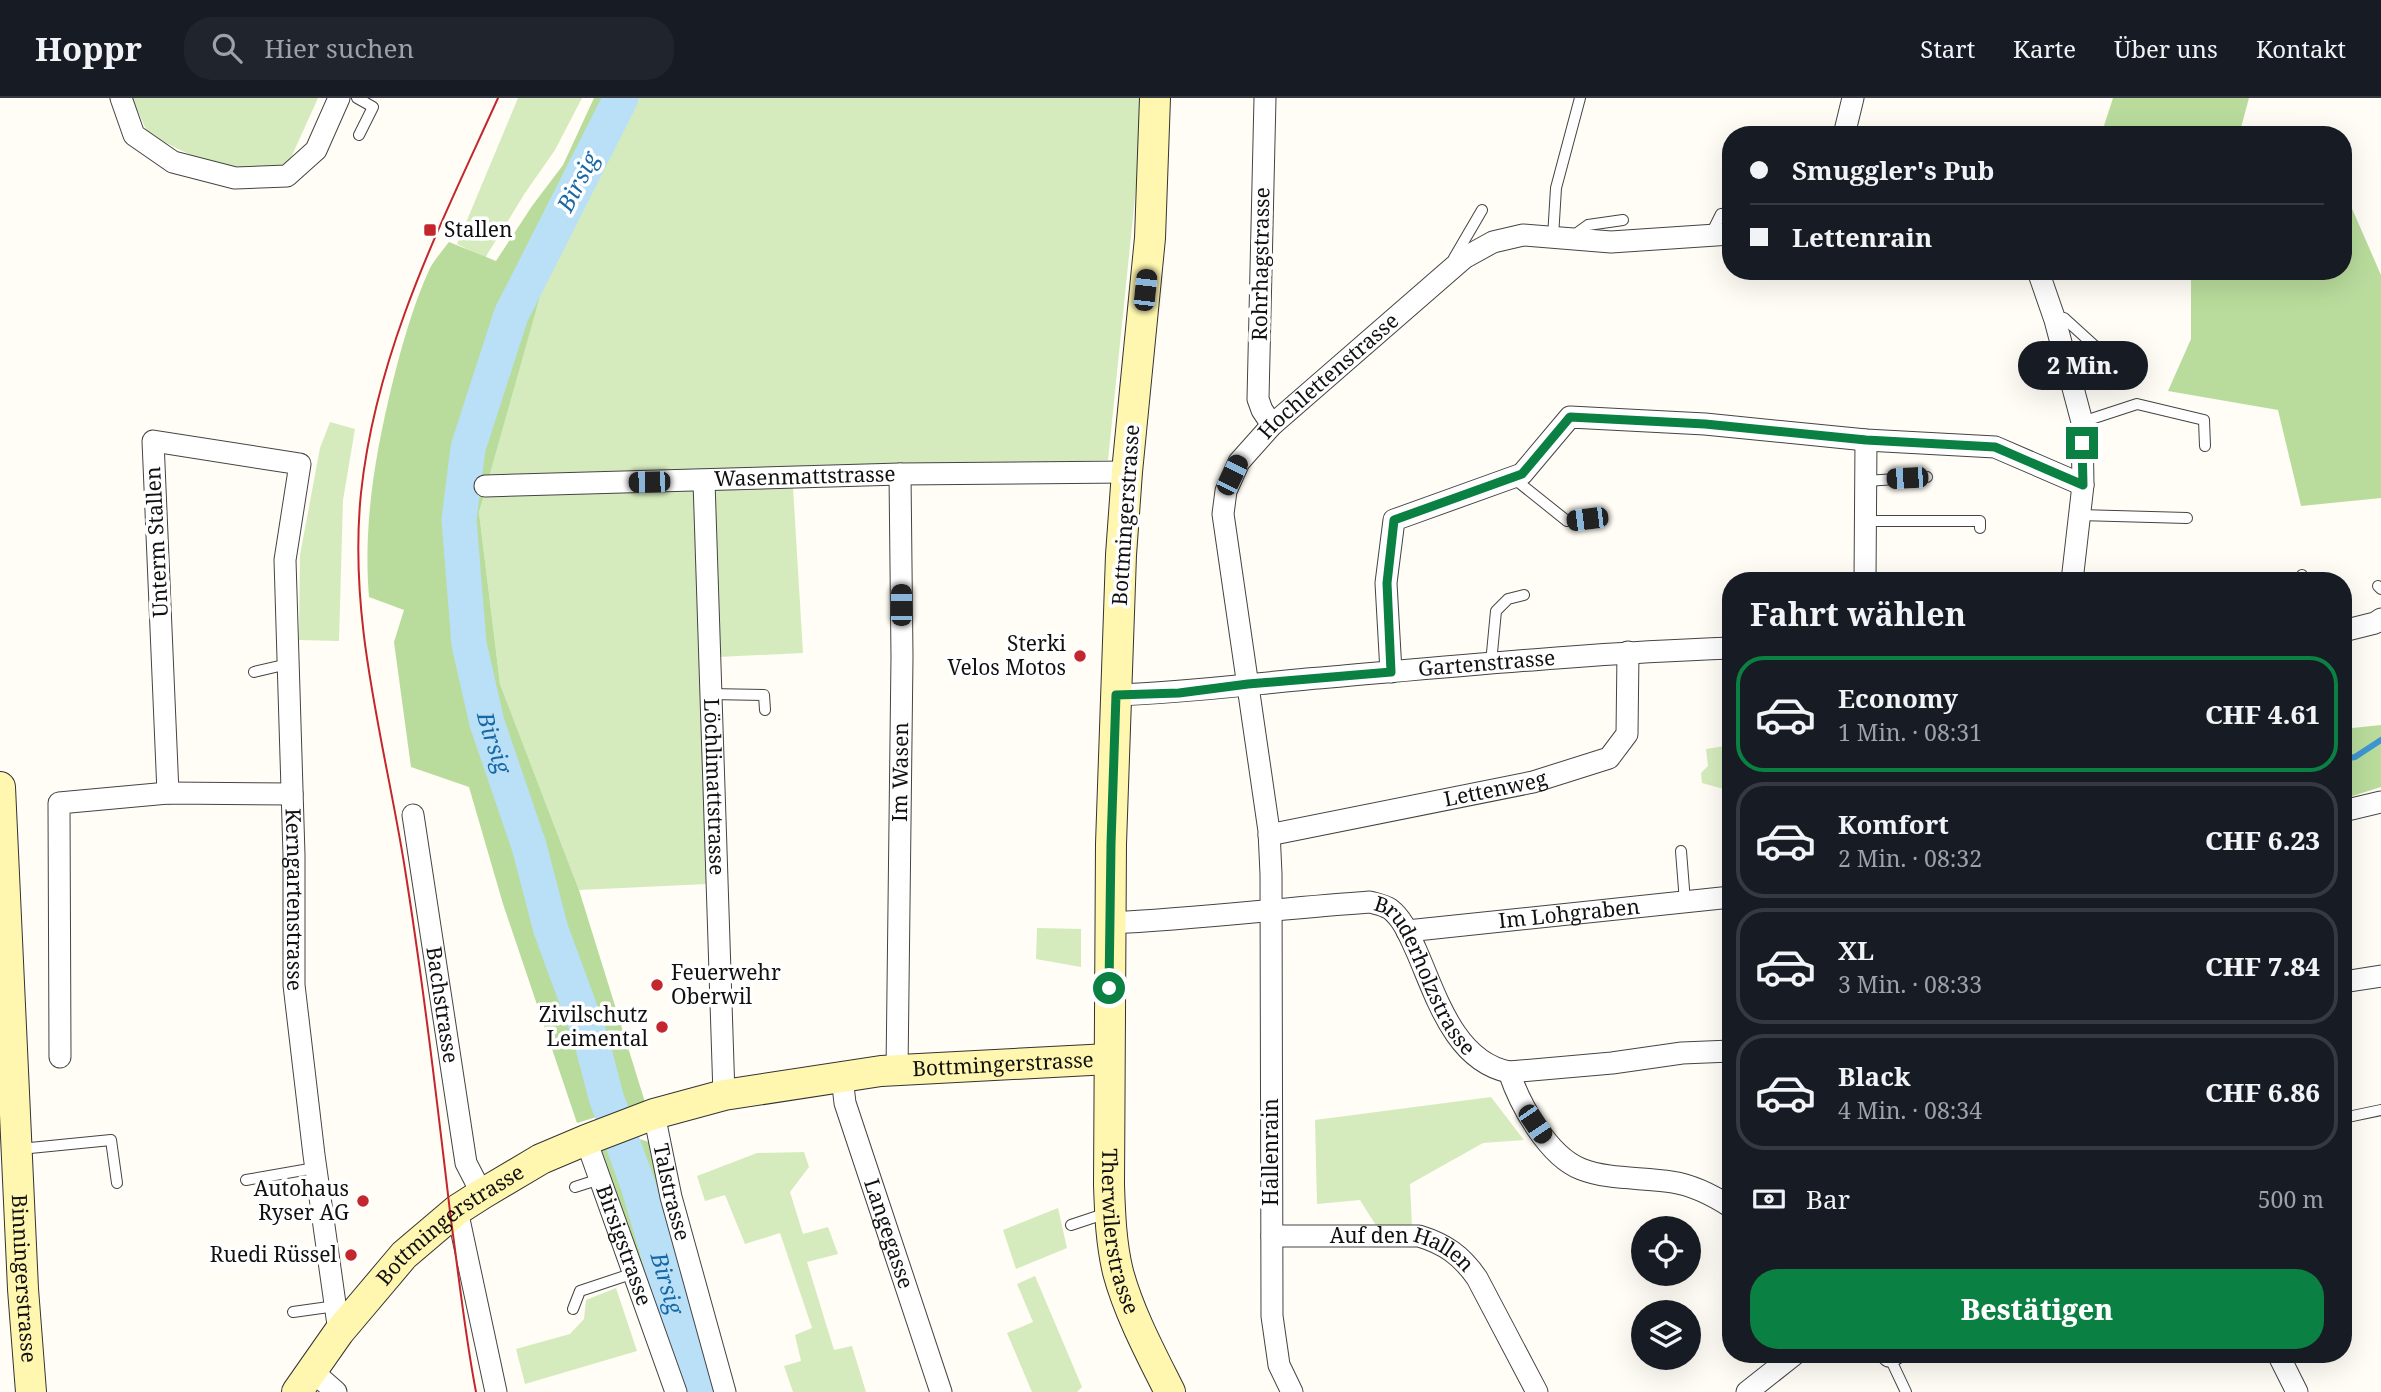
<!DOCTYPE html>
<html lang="de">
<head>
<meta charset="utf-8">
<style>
	:root { --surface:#171b24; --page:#20242c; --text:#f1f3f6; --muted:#9ea1a6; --line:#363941; --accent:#0b8043 }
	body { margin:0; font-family:"Noto Serif",serif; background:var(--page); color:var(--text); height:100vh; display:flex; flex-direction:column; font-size:26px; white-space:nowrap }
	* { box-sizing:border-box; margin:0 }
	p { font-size:23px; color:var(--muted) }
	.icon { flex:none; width:38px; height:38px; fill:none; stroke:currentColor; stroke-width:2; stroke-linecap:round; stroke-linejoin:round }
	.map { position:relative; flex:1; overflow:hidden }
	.side { position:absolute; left:1722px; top:474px; width:630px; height:791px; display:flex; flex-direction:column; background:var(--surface); border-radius:28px; box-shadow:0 7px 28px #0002 }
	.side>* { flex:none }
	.banner { position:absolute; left:1722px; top:28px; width:630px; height:154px; border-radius:28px; box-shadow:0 7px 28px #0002; display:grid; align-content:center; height:154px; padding:0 28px; background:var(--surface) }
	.controls { position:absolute; left:1631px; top:1118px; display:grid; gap:14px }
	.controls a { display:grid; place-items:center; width:70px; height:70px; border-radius:50%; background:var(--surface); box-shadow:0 7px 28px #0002; font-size:35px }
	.end { position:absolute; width:32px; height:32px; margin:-16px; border:9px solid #0b8043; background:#fff; box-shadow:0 0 0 4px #fff }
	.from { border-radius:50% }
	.bubble { position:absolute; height:49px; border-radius:24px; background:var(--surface); box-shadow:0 7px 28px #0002; font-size:23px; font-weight:800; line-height:49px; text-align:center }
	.car { position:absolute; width:21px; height:42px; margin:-21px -10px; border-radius:9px; box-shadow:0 0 5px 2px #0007; background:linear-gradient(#222 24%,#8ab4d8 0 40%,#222 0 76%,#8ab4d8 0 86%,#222 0) }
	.banner b { display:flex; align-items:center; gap:24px; height:66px; font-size:26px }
	.banner b+b { border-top:2px solid var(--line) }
	.banner i { width:18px; height:18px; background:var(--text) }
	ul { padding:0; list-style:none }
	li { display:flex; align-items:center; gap:21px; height:116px; margin:0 14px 10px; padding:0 14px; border:4px solid var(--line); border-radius:28px }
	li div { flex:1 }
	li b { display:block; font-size:26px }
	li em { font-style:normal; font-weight:800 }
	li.active { border-color:var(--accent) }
	li>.icon { width:63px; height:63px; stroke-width:1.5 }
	h2 { padding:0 28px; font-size:32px; line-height:84px }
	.pay { display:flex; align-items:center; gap:18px; height:77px; padding:0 28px; font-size:26px }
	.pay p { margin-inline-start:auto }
	.primary-button { display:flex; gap:14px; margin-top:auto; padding:14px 28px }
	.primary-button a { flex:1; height:80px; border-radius:28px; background:var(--accent); color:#fff; font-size:28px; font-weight:800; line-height:80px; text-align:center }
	header { display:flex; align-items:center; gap:42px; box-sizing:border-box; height:98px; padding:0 35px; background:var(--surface); border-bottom:2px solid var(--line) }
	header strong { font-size:33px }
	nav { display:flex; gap:38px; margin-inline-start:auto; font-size:24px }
	.search { width:490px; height:63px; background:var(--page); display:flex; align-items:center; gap:18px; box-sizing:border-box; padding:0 24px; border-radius:28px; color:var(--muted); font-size:26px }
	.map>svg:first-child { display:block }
	.green { fill:#d5ebbd }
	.forest { fill:#b9dc9c }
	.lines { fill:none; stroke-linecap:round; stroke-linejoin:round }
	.stream { stroke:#3f96cf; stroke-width:6 }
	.river { stroke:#b9e0f7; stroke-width:35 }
	.lane-casing { stroke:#444; stroke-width:12 }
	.street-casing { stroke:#444; stroke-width:23 }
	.secondary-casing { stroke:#333; stroke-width:32 }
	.lane { stroke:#fff; stroke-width:10 }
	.street { stroke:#fff; stroke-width:21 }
	.secondary { stroke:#fff6b0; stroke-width:30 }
	.tram { stroke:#c4262e; stroke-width:2 }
	.route { stroke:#0b8043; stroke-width:9 }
	.poi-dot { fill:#c4262e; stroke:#fff; stroke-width:2.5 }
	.labels { text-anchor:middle; stroke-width:7; stroke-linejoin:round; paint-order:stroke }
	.poi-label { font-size:21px; fill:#111; stroke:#fff; text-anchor:end }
	.street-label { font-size:21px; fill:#111; stroke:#fff }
	.water-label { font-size:23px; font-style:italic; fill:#1768a6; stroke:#fff }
</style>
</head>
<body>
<header>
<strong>Hoppr</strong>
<div class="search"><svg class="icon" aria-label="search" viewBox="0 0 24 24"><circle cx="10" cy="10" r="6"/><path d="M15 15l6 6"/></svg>Hier suchen</div>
<nav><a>Start</a><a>Karte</a><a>Über uns</a><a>Kontakt</a></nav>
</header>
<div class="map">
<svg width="2381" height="1294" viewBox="0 0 2381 1294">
	<rect width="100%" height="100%" fill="#fffdf5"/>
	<g class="green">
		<polygon points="132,0 318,0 285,73 209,66 148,36"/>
		<polygon points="518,0 582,0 555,52 525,95 485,160 457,146"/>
		<polygon points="636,0 1140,0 1141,41 1108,362 695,377 707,786 579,792 500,586 479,414 485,388 541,195"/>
		<polygon points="330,324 355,331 343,402 339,543 299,542 300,457 320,350"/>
		<polygon points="793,389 803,555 718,559 711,391"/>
		<polygon points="1731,647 1731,693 1702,685 1701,675 1708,668 1706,651"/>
		<polygon points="1037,830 1081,831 1081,869 1036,861"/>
		<polygon points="1491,999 1524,1042 1483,1045 1410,1086 1412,1128 1377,1129 1360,1102 1317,1106 1315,1022"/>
		<polygon points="804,1054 809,1069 790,1094 803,1136 828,1129 838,1156 807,1164 834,1252 852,1248 866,1294 793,1294 784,1268 801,1263 795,1237 812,1230 780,1135 745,1146 725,1097 705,1103 697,1078 757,1055"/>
		<polygon points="1058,1110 1067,1150 1016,1171 1003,1132"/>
		<polygon points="1035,1178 1082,1289 1077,1294 1032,1294 1007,1235 1033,1224 1017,1186"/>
		<polygon points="616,1190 637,1253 525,1286 516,1251 570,1236 584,1221 586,1202"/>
	</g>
	<g class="forest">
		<path d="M 594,0 L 636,0 L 541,195 L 479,414 L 500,586 L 579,792 L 645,1004 L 577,1025 L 503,806 L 469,689 L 411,669 L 394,544 L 404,512 L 369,499 C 363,427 375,357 392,287 C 402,247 413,207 430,170 C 435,161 443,152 449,144 L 496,163 L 532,108 L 563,67 Z"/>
		<polygon points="2113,0 2249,0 2239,37 2101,37"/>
		<polygon points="2343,90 2381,177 2381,400 2301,408 2278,312 2168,293 2191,241 2191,173 2343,173"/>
		<polygon points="2381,627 2381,689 2343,701 2343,631"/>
		<polygon points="627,1037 652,1045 717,1294 682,1294 599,1054"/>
	</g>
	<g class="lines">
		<polyline class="stream" points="2343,661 2355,659 2381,642"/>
		<path class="river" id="s1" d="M 621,0 L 511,217 L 468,350 L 459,422 L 469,546 L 487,625 L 529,748 L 551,832 L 591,941 L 606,999 L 638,1087 L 673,1206 L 702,1294"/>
		<defs>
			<g id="lane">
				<polyline points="357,0 373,9 359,37"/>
				<polyline points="1710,138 1721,116 1731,115"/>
				<polyline points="1553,139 1556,90 1580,0"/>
				<polyline points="1570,140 1588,127 1623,122"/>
				<polyline points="1454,160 1482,112"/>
				<polyline points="2055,222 2064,220 2097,250"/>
				<polyline points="2082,324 2137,306 2204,322 2205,348"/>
				<polyline points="1512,379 1567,423 1587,421"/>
				<polyline points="1866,383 1927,379"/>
				<polyline points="2079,417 2187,420"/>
				<polyline points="1865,423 1980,423 1980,430"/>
				<polyline points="2302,477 2302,483"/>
				<polyline points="2378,488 2381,491"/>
				<polyline points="1491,565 1496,513 1508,501 1524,497"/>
				<polyline points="254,574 288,566"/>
				<polyline points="710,596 764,597 765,612"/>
				<polyline points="1681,753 1685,804"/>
				<polyline points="2343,1020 2381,1012"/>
				<polyline points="20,1051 111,1042 117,1085"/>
				<polyline points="246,1082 315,1070"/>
				<polyline points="575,1089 600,1081"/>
				<polyline points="1071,1127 1107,1115"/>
				<polyline points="573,1211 580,1193 634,1175"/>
				<polyline points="293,1214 336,1208"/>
				<polyline points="1889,1258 1906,1294"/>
			</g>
			<g id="street">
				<polyline points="121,0 134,37 173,64 235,80 287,78 316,52 339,0"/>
				<polyline points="1265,0 1258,301 1262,312 1272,327"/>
				<polyline points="1844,37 1853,0"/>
				<polyline points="2038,173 2055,222 2082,324 2083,387 2072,483"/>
				<path id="s2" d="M 704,383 L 724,997"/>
				<path id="s3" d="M 485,388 L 900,376 L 1127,374"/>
				<polyline points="1865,483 1866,342"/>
				<polyline points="2343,533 2375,525 2381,521"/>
				<polyline points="1391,574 1386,485 1394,422 1522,376 1570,319 1705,326 1866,342 1995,349 2083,387"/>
				<path id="s4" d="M 1117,597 C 1180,595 1243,587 1307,581 C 1448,569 1589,555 1731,550"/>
				<path id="s5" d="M 168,695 L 153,343 L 300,366 L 285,462 L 294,757 L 294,887 L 314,1057 L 339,1234"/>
				<polyline points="2343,713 2381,704"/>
				<path id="s6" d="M 413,717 L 466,1065 L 482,1096"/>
				<path id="s7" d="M 1269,737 L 1533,684 L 1609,660 L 1627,636 L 1628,554"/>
				<path id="s8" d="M 1110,825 C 1197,821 1283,810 1370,804 C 1377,806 1384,807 1390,811 C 1403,821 1409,837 1416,852 C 1436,897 1454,963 1509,974 L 1612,965 L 1682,955 L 1731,953"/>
				<path id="s9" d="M 1407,833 L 1731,799"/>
				<polyline points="2343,884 2381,878"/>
				<polyline points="60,959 59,705 168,695 292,696"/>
				<path id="s10" d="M 897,973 L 902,559 L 900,376"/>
				<path d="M 1509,974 C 1520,1007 1548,1058 1581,1071 C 1609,1082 1642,1079 1672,1084 C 1692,1087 1714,1098 1731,1109"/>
				<path id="s11" d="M 842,979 L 845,1005 L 941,1294"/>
				<path id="s12" d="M 654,1016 L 671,1099 L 725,1294"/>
				<path id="s13" d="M 586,1042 L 676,1294"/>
				<polyline points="457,1112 496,1294"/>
				<path id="s14" d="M 1272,1138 L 1419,1138 C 1445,1146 1461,1157 1477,1180 L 1537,1294"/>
				<polyline points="1887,1256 1889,1258 1895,1256"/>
				<polyline points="2278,1256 2297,1294"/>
				<polyline points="311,1272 336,1294"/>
				<path id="s15" d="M 1292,1294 L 1279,1267 L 1272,1218 L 1271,776 L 1269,733 L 1223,416 L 1226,393 L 1239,364 L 1272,327 L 1464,160 L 1493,144 L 1523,137 L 1611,144 L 1731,136"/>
				<polyline points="1747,1294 1795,1256"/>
			</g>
			<g id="secondary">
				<path id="s16" d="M 1155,0 L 1150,140 L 1127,374 L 1121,457 L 1111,746 L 1109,1087 C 1110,1116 1111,1145 1118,1174 C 1129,1215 1151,1256 1170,1294"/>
				<path id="s17" d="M 0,689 L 23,1191 L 31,1294"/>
				<path id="s18" d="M 297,1294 L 339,1234 L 404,1157 L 457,1112 L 482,1096 L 541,1061 L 586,1042 L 654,1016 L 724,997 L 881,973 L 1109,961"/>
			</g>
		</defs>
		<use href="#lane" class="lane-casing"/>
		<use href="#street" class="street-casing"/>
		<use href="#secondary" class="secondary-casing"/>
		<use href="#lane" class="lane"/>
		<use href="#street" class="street"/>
		<use href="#secondary" class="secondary"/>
		<path class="tram" d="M 476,1294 C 465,1237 459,1179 451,1122 C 437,1003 423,883 404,765 C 384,642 348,521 361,395 C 376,253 440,128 498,0"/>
	</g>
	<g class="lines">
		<polyline class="route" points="1109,890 1111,746 1116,597 1179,595 1248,586 1391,574 1387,485 1394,422 1522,376 1570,319 1705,326 1866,342 1995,349 2083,387 2082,345"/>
	</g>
	<g class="poi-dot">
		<rect x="423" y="125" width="14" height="14" rx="3.5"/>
		<circle cx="1080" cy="558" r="7"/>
		<circle cx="657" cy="887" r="7"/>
		<circle cx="662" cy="929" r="7"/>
		<circle cx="363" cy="1103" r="7"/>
		<circle cx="351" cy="1157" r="7"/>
	</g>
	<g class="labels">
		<g class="poi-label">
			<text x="444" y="139" text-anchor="start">Stallen</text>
			<text x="1066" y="553">Sterki<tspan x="1066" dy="24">Velos Motos</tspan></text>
			<text x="671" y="882" text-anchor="start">Feuerwehr<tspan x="671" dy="24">Oberwil</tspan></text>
			<text x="648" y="924">Zivilschutz<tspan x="648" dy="24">Leimental</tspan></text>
			<text x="349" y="1098">Autohaus<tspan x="349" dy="24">Ryser AG</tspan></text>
			<text x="337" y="1164">Ruedi Rüssel</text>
		</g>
		<g class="street-label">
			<text transform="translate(1261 166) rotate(-89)" y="7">Rohrhagstrasse</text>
			<text dy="7" stroke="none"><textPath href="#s15" startOffset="1064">Hochlettenstrasse</textPath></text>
			<text dy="7" stroke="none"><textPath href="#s3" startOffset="320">Wasenmattstrasse</textPath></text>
			<text transform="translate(1126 417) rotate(-86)" y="7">Bottmingerstrasse</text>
			<text transform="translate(157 444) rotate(-93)" y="7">Unterm Stallen</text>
			<text dy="7" stroke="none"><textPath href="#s4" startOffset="371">Gartenstrasse</textPath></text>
			<text dy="7" stroke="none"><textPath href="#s10" startOffset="299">Im Wasen</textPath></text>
			<text dy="7" stroke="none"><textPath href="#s2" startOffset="306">Löchlimattstrasse</textPath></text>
			<text dy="7" stroke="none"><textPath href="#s7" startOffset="231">Lettenweg</textPath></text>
			<text dy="7" stroke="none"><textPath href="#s5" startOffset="938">Kerngartenstrasse</textPath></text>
			<text dy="7" stroke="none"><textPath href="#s9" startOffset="163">Im Lohgraben</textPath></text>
			<text dy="7" stroke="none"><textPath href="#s8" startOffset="357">Bruderholzstrasse</textPath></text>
			<text dy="7" stroke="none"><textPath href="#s6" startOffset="192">Bachstrasse</textPath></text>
			<text dy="7" stroke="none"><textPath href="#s18" startOffset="817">Bottmingerstrasse</textPath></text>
			<text transform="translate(1271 1054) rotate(-90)" y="7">Hallenrain</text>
			<text dy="7" stroke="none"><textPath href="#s12" startOffset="80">Talstrasse</textPath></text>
			<text dy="7" stroke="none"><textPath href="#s18" startOffset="229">Bottmingerstrasse</textPath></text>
			<text dy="7" stroke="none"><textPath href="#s16" startOffset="1136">Therwilerstrasse</textPath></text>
			<text dy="7" stroke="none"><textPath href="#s11" startOffset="164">Langegasse</textPath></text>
			<text dy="7" stroke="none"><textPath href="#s13" startOffset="112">Birsigstrasse</textPath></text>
			<text dy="7" stroke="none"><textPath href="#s14" startOffset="133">Auf den Hallen</textPath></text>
			<text dy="7" stroke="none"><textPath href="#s17" startOffset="492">Binningerstrasse</textPath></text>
		</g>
		<g class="water-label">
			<text transform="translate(578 84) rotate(-63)" y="8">Birsig</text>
			<text dy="8" stroke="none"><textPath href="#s1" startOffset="682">Birsig</textPath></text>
			<text dy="8" stroke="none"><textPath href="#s1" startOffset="1250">Birsig</textPath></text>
		</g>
	</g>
</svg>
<div class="controls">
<a><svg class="icon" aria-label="locate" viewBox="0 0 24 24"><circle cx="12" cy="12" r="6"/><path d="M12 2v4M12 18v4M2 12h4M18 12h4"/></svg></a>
<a><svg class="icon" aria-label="layers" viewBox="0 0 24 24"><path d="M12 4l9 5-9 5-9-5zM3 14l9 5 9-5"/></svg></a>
</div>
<i class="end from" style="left:1109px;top:890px"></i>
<i class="end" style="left:2082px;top:345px"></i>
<div class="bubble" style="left:2018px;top:243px;width:130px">2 Min.</div>
<i class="car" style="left:1145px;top:192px;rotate:6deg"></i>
<i class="car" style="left:1232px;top:377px;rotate:26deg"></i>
<i class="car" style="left:1907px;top:380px;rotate:267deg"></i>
<i class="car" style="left:649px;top:384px;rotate:269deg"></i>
<i class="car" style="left:1587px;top:421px;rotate:263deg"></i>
<i class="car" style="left:901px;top:507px;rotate:0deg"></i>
<i class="car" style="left:1535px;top:1026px;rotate:146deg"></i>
<div class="banner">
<b><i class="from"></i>Smuggler's Pub</b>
<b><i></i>Lettenrain</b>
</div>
<section class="side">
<h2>Fahrt wählen</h2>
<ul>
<li class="active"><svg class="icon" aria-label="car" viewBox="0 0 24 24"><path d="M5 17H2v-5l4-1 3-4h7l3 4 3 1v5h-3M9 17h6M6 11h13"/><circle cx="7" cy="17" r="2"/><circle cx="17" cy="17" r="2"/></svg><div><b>Economy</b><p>1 Min. · 08:31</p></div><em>CHF 4.61</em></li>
<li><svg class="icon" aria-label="car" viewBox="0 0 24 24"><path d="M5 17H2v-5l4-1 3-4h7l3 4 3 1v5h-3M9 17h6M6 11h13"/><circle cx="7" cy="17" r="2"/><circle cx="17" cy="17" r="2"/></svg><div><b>Komfort</b><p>2 Min. · 08:32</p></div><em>CHF 6.23</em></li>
<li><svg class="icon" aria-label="car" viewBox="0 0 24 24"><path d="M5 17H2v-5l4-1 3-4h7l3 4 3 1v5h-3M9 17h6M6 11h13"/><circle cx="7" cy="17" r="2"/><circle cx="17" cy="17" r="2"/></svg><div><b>XL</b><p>3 Min. · 08:33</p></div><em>CHF 7.84</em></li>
<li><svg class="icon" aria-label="car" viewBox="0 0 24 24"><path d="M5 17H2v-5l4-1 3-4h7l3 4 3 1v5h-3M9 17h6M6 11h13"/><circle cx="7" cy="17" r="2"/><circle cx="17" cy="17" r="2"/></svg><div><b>Black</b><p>4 Min. · 08:34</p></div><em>CHF 6.86</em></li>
</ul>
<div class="pay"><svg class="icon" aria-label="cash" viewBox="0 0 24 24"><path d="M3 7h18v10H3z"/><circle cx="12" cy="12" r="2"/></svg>Bar<p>500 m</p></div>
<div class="primary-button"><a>Bestätigen</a></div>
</section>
</div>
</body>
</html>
